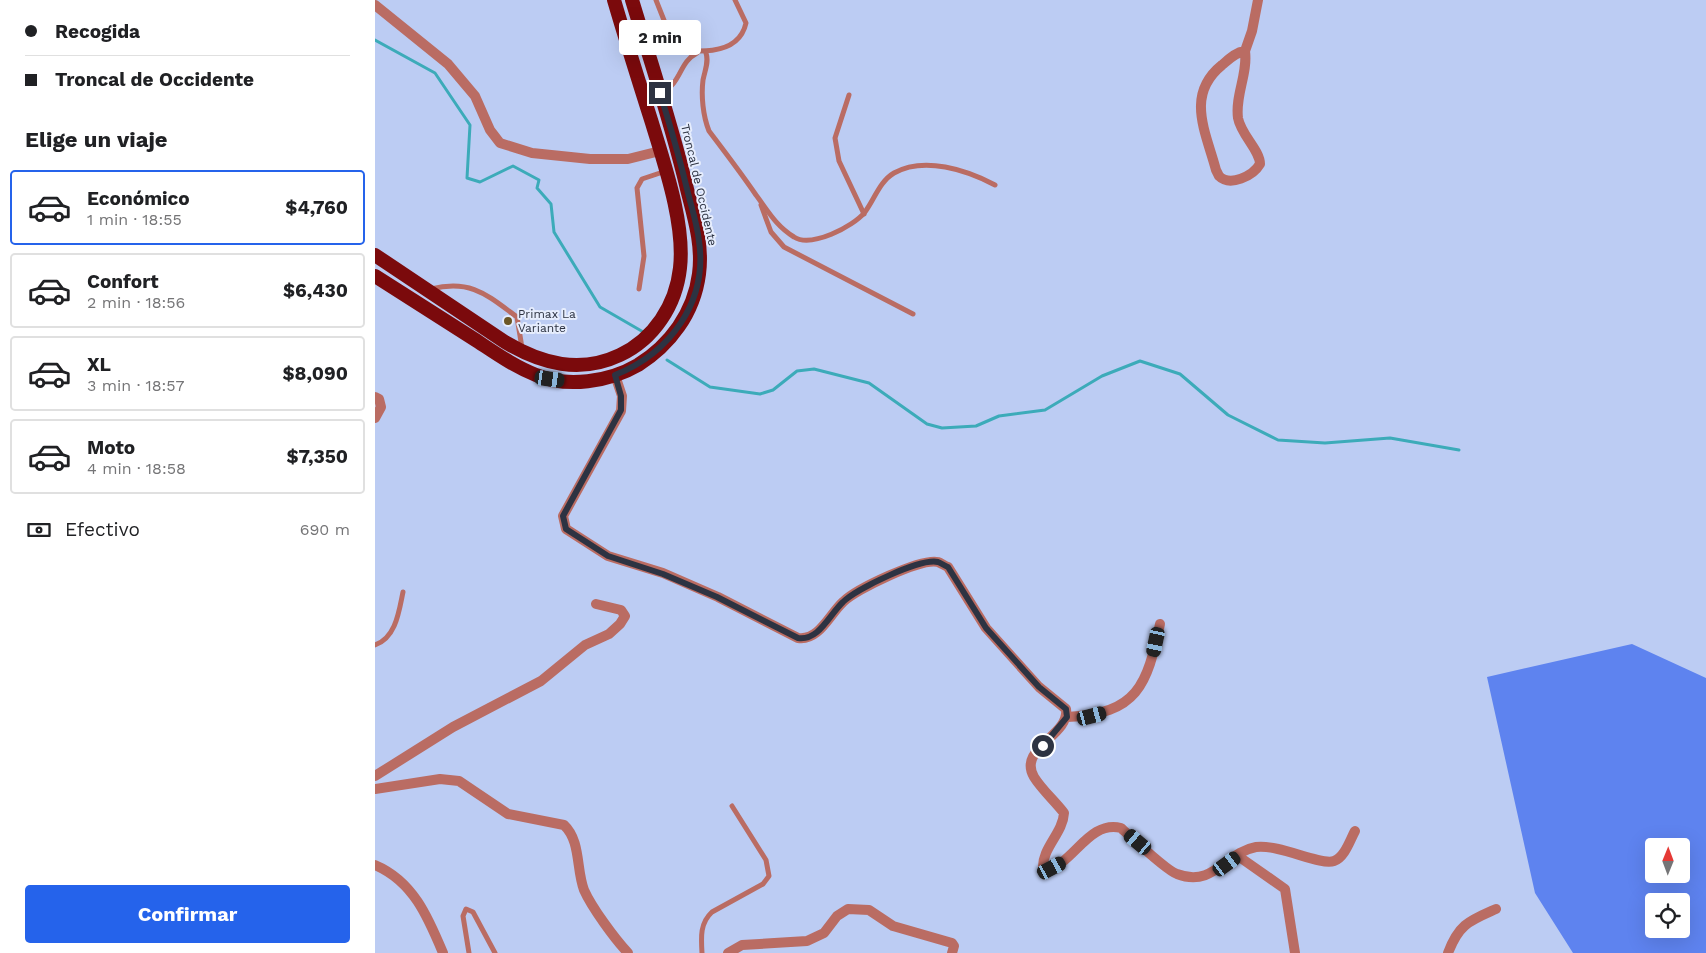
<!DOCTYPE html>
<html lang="es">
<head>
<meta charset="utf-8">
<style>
	:root { --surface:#fff; --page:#f6f6f6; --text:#202124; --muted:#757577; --line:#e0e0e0; --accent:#2563eb }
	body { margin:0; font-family:"Work Sans",sans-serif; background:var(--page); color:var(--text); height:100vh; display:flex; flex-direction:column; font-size:19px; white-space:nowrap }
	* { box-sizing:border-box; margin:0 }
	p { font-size:16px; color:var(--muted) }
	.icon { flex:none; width:28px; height:28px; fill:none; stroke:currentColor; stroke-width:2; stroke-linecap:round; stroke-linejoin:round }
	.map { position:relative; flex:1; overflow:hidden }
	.drawer { display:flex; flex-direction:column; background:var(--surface); width:375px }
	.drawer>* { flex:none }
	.top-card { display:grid; align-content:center; height:110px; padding:0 25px; background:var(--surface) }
	.needle { width:32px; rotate:1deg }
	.fabs { position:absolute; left:1270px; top:838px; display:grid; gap:10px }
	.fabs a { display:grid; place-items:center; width:45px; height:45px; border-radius:5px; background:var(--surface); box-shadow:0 5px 20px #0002; font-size:25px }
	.end { position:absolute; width:22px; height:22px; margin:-11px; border:6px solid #2d3342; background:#fff; box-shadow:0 0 0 2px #fff }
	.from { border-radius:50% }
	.bubble { position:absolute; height:35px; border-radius:5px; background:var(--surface); box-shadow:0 5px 20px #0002; font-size:16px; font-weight:700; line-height:35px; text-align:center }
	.car { position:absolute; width:15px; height:30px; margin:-15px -8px; border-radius:6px; box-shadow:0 0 4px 1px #0007; background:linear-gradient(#222 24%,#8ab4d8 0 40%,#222 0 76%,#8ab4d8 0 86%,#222 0) }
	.top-card b { display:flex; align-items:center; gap:18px; height:48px; font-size:19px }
	.top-card b+b { border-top:1px solid var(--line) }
	.top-card i { width:12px; height:12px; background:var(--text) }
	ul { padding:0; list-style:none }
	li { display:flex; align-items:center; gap:15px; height:75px; margin:0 10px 8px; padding:0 15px; border:2px solid var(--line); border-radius:5px }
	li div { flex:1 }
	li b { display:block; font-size:19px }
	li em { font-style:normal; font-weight:700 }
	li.on { border-color:var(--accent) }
	li>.icon { width:45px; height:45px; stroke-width:1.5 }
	h2 { padding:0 25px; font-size:22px; line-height:60px }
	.pay { display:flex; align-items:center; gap:12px; height:55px; padding:0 25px; font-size:19px }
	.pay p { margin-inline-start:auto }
	.action { display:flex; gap:10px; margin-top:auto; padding:10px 25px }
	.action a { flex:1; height:58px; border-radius:5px; background:var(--accent); color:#fff; font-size:20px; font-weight:700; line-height:58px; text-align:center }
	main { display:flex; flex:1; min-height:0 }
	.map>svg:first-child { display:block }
	.forest { fill:#5e83ef; fill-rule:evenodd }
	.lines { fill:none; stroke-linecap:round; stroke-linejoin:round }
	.stream { stroke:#3cabb9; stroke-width:3 }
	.service { stroke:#ba6c63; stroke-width:5 }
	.minor { stroke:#ba6c63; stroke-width:10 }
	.trunk { stroke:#7b0a0c; stroke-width:14 }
	.route { stroke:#2d3342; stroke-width:6 }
	.poi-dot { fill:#6b5726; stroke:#e6edfd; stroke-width:2 }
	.labels { text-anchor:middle; stroke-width:4; stroke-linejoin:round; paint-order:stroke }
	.street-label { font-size:12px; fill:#2d3342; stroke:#e6edfd }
	.poi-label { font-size:12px; fill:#2d3342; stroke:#e6edfd; text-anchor:start }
</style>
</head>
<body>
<main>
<section class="drawer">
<div class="top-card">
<b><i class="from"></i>Recogida</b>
<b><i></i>Troncal de Occidente</b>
</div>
<h2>Elige un viaje</h2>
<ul>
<li class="on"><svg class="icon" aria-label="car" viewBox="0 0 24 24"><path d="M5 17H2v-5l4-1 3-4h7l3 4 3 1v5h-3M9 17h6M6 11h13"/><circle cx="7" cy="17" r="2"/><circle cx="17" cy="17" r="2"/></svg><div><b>Económico</b><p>1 min · 18:55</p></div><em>$4,760</em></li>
<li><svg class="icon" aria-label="car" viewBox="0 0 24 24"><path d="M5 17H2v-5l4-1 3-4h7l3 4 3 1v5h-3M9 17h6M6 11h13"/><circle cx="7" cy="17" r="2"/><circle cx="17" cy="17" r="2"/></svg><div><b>Confort</b><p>2 min · 18:56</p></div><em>$6,430</em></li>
<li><svg class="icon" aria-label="car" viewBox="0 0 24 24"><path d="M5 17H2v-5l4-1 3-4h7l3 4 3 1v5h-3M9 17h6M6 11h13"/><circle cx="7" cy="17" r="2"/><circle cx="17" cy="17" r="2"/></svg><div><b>XL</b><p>3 min · 18:57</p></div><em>$8,090</em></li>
<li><svg class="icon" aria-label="car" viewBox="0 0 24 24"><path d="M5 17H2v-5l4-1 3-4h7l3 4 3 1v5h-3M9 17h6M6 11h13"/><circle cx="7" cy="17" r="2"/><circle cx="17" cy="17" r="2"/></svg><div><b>Moto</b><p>4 min · 18:58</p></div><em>$7,350</em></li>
</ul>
<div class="pay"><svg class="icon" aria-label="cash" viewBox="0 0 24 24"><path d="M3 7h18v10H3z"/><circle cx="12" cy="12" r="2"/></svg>Efectivo<p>690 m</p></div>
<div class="action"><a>Confirmar</a></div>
</section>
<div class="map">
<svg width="1331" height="953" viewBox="0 0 1331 953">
	<rect width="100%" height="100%" fill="#bcccf3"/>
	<path class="forest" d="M 1257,644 L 1331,678 L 1331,953 L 1198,953 L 1160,893 L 1112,677 ZM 1279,846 L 1306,846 L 1306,874 L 1279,874 ZM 1279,901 L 1306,901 L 1306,929 L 1279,929 Z"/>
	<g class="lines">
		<g class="stream">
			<polyline points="0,40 60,73 95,125 92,178 105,182 138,166 164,180 162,188 176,204 179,232 225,307 270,333"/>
			<polyline points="292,360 335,387 385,394 398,390 422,371 439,369 494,383 552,424 567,428 601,426 624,416 670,410 727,376 765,361 805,374 853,415 903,440 950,443 1015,438 1084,450"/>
		</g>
		<g class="service">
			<polyline points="281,0 300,48"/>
			<path d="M 273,46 C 302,49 362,64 371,23 L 360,0"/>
			<path d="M 331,53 C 334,62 330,70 328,80 C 326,96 328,116 334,131 C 350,152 366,173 381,195 C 393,211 401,226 419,237 C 436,248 478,227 490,212 C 499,200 505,181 519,173 C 549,156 592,170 620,185"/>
			<path d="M 286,93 C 308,82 303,63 322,53"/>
			<polyline points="474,95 460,138 464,161 489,214"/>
			<polyline points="386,205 396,232 409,247 538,314"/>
			<path d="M 56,289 C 96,279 112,295 142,317 L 147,348"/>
			<polyline points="264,289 269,256 262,188 267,179 291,171"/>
			<path d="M 0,645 C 21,638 24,611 28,592"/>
			<polyline points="94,953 88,916 91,909 98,912 120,953"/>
			<path d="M 327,953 C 326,937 325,923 337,912 L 388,884 L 394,876 L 391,860 L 357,806"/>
		</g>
		<g class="minor">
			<polyline points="0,5 73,64 100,96 115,130 125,143 157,153 215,159 253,159 285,151"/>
			<path d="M 870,51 C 873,74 860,95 863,118 C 866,135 885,150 885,164 C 878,176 855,187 844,176 L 841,170 C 831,132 810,95 847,65 C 854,59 861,52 870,51 L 877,31 L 883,0"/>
			<path d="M 240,375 L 247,396 L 246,411 L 188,516 L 191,529 L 233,556 L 288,573 L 343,597 L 423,638 C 444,641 454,615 468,602 C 481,589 546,558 563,562 C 566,563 570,566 573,567 L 611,628 L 664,687 L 691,709 C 695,736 642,748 659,777 C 667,790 680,801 689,813 C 688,833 667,848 668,868 L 672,870 C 699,863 714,820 746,828 C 756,837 792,871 802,874 C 839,888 851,852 881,847 C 905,844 945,866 959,861 C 970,857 975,840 980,831"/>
			<polyline points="0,397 4,399 6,407 0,418"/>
			<path d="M 692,717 C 763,714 772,685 785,624"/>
			<polyline points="0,776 78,727 166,681 210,645 234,634 245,624 250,616 246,610 221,604"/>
			<path d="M 0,789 L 65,779 L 84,781 L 133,814 L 189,825 C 206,841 201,869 209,890 C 217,908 240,939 253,953"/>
			<polyline points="863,856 910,889 920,953"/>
			<path d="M 0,865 C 38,881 53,917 68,953"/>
			<polyline points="353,953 367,945 432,941 449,933 462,916 473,909 494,910 518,926 577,943 579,946 577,953"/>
			<path d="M 1073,953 C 1084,924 1094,921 1121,909"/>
		</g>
		<g class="trunk">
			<path d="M 0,255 L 130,342 C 167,364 205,374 245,355 C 279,339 301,305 305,268 C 310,224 290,166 277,123 C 264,82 251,41 239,0"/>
			<path d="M 0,276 C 33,297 66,318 99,339 C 119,352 138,366 161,375 C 192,388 234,382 263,365 C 295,345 319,313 324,274 C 328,245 319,217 312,189 C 297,125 276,63 257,0"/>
		</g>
	</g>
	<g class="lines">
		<path class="route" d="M 285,93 C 295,125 304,156 312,189 C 316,206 322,223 324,241 C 333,302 295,353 240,375 L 246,396 L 246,410 L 188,516 L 191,529 L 233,556 L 288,574 L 342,597 L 423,638 C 444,641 454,615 468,602 C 481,589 545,558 563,562 C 566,563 570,566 573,567 L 611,628 L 664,687 L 691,709 L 692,717 L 668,746"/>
	</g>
	<circle class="poi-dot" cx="133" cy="321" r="5"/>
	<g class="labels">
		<g class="street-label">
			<text transform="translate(324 185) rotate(77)" y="4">Troncal de Occidente</text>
		</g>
		<g class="poi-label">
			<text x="143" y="318">Primax La<tspan x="143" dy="14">Variante</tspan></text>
		</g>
	</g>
</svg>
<div class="fabs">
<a><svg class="needle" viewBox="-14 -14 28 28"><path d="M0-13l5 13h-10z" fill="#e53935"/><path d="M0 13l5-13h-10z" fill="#757577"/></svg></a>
<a><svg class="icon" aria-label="locate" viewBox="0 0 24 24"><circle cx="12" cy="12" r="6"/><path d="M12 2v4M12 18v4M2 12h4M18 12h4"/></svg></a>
</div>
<i class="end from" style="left:668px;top:746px"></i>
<i class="end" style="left:285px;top:93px"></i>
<div class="bubble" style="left:244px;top:20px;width:82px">2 min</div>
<i class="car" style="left:175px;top:379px;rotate:98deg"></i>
<i class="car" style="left:781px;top:642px;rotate:192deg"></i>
<i class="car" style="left:717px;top:716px;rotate:75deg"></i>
<i class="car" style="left:763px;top:842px;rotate:310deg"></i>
<i class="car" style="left:852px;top:864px;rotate:54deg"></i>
<i class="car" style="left:677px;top:868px;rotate:62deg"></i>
</div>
</main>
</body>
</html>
